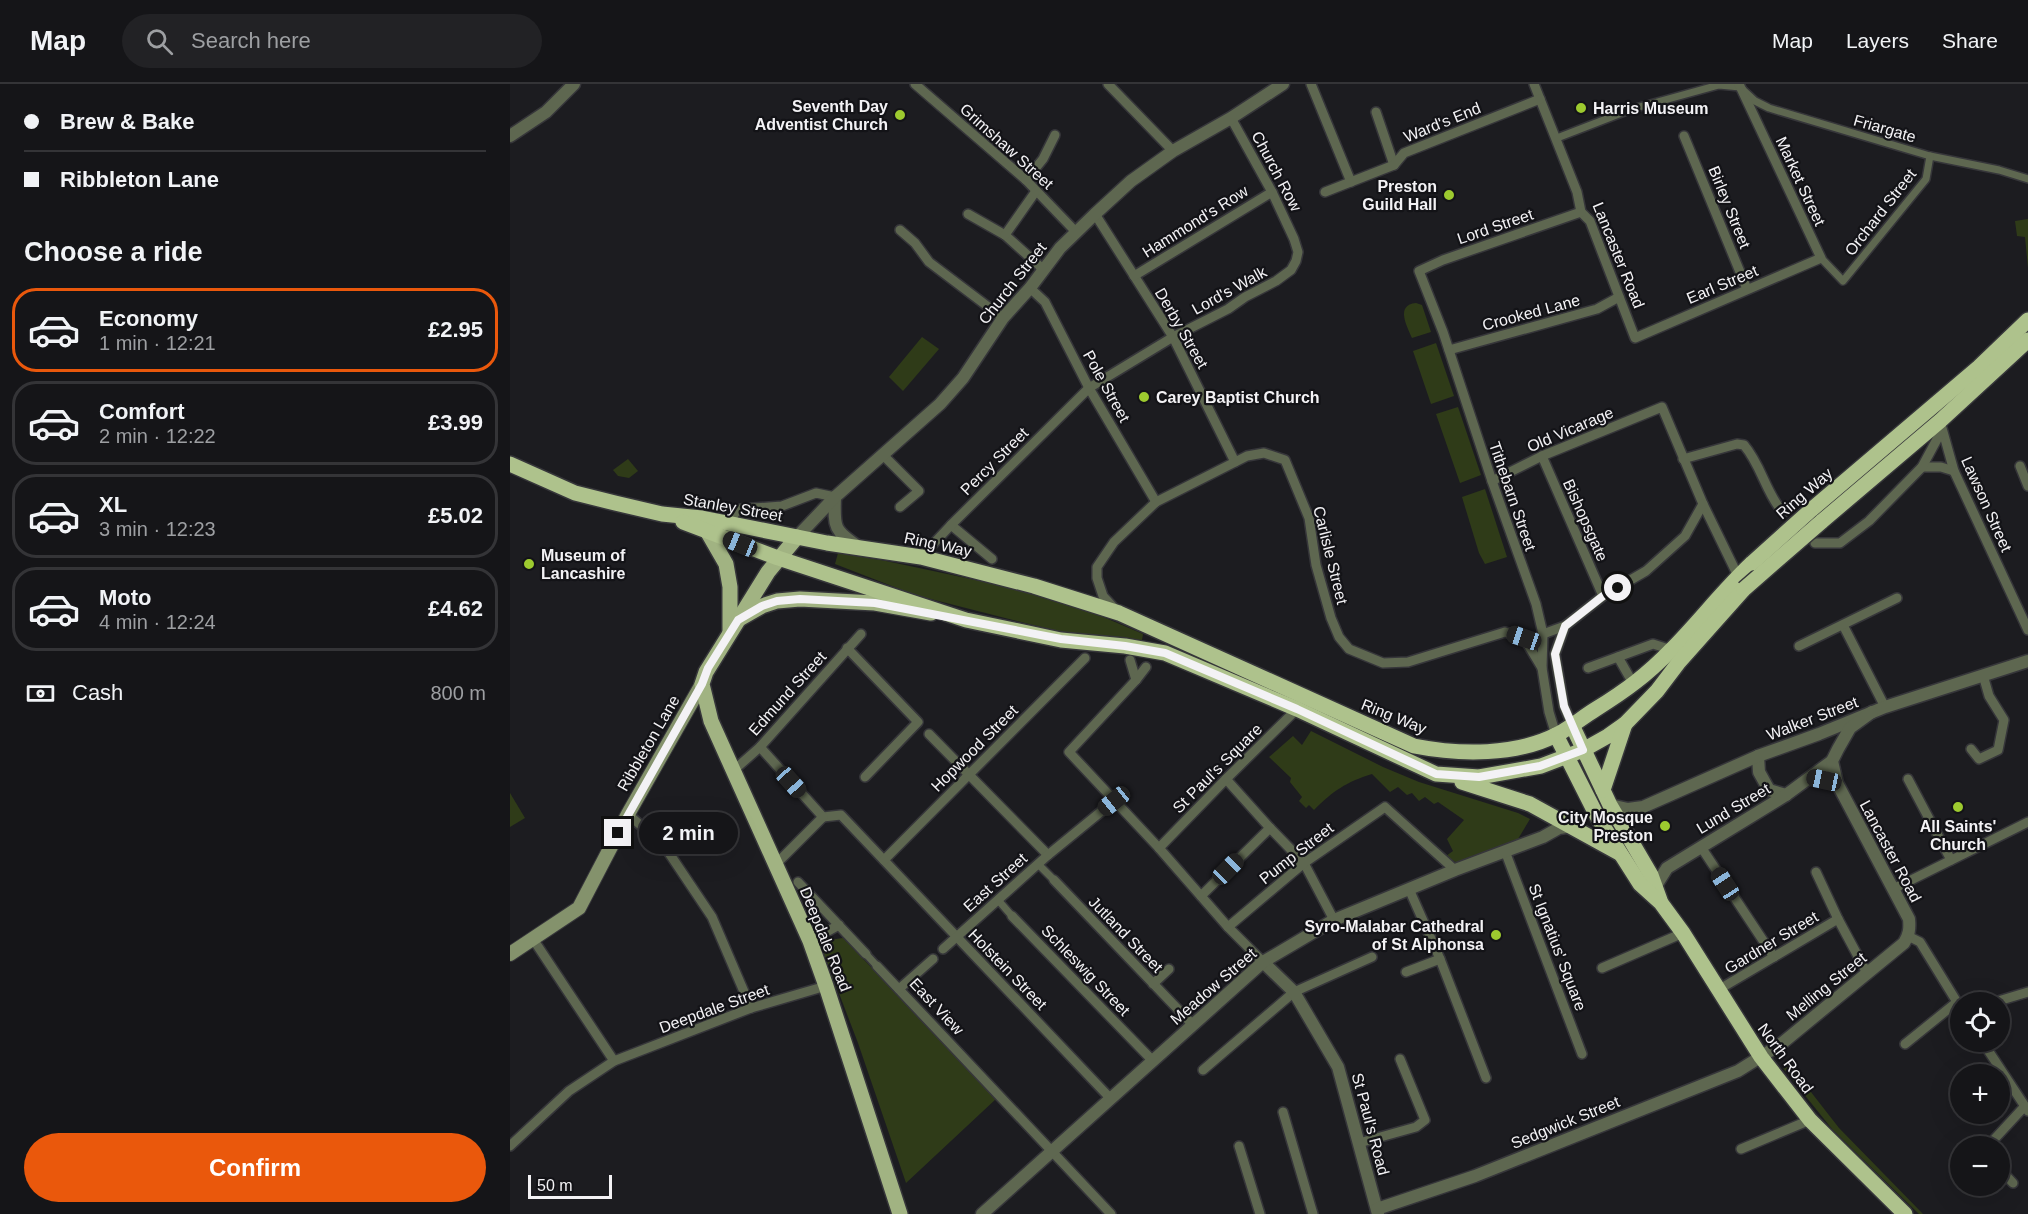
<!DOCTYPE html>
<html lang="en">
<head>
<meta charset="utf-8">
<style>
	:root { --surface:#151518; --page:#222225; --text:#f1f3f6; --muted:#9d9fa2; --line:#343437; --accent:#ea580c }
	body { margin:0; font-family:Helvetica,sans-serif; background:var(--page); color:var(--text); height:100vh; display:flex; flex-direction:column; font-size:22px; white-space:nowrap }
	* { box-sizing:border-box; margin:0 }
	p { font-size:20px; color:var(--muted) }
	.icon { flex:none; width:33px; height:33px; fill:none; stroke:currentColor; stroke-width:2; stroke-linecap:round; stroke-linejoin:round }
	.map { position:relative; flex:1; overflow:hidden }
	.drawer { display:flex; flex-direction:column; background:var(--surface); width:510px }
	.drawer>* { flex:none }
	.top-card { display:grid; align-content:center; height:132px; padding:0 24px; background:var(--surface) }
	.controls { position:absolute; left:1440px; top:908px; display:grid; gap:12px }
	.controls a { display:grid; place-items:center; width:60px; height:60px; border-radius:50%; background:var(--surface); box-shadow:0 6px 24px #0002,0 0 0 2px var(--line); font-size:30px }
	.scale { position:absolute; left:18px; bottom:15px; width:84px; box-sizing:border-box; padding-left:6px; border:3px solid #f3f2f5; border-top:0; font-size:16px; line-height:21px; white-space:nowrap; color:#f3f2f5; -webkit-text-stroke:4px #131317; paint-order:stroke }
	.end { position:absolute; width:27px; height:27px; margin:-14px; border:8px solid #f3f2f5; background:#111; box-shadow:0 0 0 3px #111 }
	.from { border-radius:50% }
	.bubble { position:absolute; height:42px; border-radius:21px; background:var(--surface); box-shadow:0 6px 24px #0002,0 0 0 2px var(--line); font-size:20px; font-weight:800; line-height:42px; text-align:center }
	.car { position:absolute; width:18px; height:36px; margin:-18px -9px; border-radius:8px; box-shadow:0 0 4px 2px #0007; background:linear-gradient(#222 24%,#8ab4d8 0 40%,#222 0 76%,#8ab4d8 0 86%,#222 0) }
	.top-card b { display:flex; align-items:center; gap:21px; height:57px; font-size:22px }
	.top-card b+b { border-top:2px solid var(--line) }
	.top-card i { width:15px; height:15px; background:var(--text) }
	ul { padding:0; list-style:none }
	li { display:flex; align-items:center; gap:18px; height:84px; margin:0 12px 9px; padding:0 12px; border:3px solid var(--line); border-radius:24px }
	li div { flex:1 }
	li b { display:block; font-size:22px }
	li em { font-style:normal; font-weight:800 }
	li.current { border-color:var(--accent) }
	li>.icon { width:54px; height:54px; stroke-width:1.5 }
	h2 { padding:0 24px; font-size:27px; line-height:72px }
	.pay { display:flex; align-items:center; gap:15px; height:66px; padding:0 24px; font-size:22px }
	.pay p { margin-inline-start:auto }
	.button { display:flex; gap:12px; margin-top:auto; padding:12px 24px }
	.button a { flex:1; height:69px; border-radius:36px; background:var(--accent); color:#fff; font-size:24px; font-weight:800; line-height:69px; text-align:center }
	header { display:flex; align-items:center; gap:36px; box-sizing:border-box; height:84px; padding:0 30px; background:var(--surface); border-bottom:2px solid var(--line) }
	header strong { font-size:28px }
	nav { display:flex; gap:33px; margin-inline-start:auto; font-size:21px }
	.search { width:420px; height:54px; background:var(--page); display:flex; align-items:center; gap:15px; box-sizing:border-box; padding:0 21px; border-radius:33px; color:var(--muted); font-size:22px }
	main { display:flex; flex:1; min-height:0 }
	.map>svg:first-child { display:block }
	.green { fill:#2f3b18 }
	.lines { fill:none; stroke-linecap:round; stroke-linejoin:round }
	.minor-tunnel { stroke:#3c3c40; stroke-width:9; stroke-dasharray:9 4.5; stroke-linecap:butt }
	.pedestrian-casing { stroke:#36363a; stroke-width:10 }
	.minor-casing { stroke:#36363a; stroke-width:12 }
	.tertiary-casing { stroke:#36363a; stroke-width:15 }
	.secondary-casing { stroke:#36363a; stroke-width:16 }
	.primary-casing { stroke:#36363a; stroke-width:18 }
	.trunk-casing { stroke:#36363a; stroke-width:18 }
	.pedestrian { stroke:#5e6750; stroke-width:7 }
	.minor { stroke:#5e6750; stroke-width:9 }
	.tertiary { stroke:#5e6750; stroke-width:12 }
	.secondary { stroke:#84926c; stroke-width:14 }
	.primary { stroke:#a1b382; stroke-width:15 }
	.trunk { stroke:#aec28c; stroke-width:15 }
	.trunk-bridge-casing { stroke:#36363a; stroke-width:18; stroke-linecap:butt }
	.trunk-bridge { stroke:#aec28c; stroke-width:15 }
	.route { stroke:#f3f2f5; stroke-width:8 }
	.poi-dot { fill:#9dca2f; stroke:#131317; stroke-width:2 }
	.labels { text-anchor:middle; stroke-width:4.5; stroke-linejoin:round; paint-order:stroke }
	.poi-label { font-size:16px; font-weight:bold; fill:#f3f2f5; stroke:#131317; text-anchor:end }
	.street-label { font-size:16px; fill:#f3f2f5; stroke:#131317 }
</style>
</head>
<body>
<header>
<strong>Map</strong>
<div class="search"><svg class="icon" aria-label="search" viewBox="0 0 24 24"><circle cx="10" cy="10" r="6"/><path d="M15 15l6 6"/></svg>Search here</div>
<nav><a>Map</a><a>Layers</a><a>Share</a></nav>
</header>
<main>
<section class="drawer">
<div class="top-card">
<b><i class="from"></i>Brew &amp; Bake</b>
<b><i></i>Ribbleton Lane</b>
</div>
<h2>Choose a ride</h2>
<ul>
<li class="current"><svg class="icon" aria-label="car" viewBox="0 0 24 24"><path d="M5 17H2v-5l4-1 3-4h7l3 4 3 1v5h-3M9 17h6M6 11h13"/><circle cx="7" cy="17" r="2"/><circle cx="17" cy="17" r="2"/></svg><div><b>Economy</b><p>1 min · 12:21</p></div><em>£2.95</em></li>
<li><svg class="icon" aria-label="car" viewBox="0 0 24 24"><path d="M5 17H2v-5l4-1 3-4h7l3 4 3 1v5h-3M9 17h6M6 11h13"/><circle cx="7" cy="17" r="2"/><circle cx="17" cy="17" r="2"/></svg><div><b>Comfort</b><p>2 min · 12:22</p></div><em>£3.99</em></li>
<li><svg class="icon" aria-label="car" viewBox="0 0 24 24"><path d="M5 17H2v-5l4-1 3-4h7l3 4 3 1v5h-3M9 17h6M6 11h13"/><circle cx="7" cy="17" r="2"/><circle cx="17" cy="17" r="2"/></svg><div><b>XL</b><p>3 min · 12:23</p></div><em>£5.02</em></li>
<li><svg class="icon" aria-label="car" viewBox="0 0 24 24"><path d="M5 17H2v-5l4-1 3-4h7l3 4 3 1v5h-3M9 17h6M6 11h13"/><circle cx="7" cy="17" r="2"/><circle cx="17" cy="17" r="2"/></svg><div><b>Moto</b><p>4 min · 12:24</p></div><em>£4.62</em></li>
</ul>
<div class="pay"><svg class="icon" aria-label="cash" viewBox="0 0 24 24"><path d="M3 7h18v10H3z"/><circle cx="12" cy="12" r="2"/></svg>Cash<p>800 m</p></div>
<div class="button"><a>Confirm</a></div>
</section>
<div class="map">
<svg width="1518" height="1130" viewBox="0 0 1518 1130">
	<rect width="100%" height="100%" fill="#1c1c20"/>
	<g class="green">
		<polygon points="1518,135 1518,184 1515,153 1507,152 1505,137"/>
		<path d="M 906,219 L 912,221 L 921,248 L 902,254 C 897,242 885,221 906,219 Z"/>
		<polygon points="412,253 429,265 393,307 379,293"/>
		<polygon points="926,259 944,312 921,320 903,267"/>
		<polygon points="948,323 971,391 950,399 926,330"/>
		<polygon points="118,375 128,387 119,394 108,392 103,386"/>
		<polygon points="975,405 997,473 975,480 969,469 952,413"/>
		<polygon points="328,469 376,477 527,509 570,523 633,550 632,556 568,552 495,534 405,511 325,480"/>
		<path d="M 801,647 L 873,683 L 909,698 L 1008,729 L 1020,735 L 1008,755 L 947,779 L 936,772 L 943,767 L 937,755 L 954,736 L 928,718 L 924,720 L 915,713 L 909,717 L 902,709 L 897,711 L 888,703 L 880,708 L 862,690 C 836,698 823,707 804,726 L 799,721 L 796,724 L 789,717 L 792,713 L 780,698 L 781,694 L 759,673 L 783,652 L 792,661 Z"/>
		<polygon points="0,709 15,734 0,743"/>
		<polygon points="333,854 487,1014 396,1099 348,959 314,870 319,856"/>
		<polygon points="1276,976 1329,1044 1413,1130 1409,1130 1322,1045 1273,984"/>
	</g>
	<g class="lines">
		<polyline class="minor-tunnel" points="1271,426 1285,447"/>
		<defs>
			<g id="pedestrian">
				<polyline points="1047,54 1122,25 1209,1 1230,3 1245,17 1259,24 1420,72 1489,86 1518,95"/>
				<polyline points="1311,174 1333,197 1416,95 1420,72"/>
				<polyline points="528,780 544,796"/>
				<polyline points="488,816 502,832"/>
				<polyline points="356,870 367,882"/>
			</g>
			<g id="minor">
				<polyline points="405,0 516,96 566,148"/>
				<polyline points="598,0 663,67"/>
				<polyline points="801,0 841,98"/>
				<polyline points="1024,0 1067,108 1071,128 1080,137 1125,254 1311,174 1229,0"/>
				<polyline points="866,28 884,81"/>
				<polyline points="1174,52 1237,205"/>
				<polyline points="516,96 533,75 545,51"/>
				<polyline points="815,108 884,81 894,69 1030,15"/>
				<polyline points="458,130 495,151 534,186"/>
				<polyline points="585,130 663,253 725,378"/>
				<polyline points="390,146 405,159 419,178 493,234"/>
				<polyline points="495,151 526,107"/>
				<polyline points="624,192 762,108"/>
				<polyline points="520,204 535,218 579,304 646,418"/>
				<polyline points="939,266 1087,225 1109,213"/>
				<polyline points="1430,337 1444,387 1518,546"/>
				<polyline points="372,370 409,407 390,423"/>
				<polyline points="1032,372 1093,512"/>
				<path d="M 1173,375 L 1227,360 L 1234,361 C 1251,381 1255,406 1271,426"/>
				<polyline points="1510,382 1518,402"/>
				<polyline points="1412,383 1431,383 1444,387"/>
				<polyline points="982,397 1032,372 1152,323 1193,420 1228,492"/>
				<polyline points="219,440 225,429 230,425 272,422 306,409 325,413"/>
				<polyline points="441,441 482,475"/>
				<polyline points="1305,459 1330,459 1359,437 1412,383 1432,346"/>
				<polyline points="411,473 441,441 579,304 663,253 718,225 735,213 766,197 781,186 786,177 788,168 784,155 762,108 721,34"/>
				<polyline points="606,526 593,512 587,494 587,483 604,458 646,418 737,372 754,369 775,376 799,434 806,481 821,534 829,553 839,565 873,579 898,578 995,548 1014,554 1032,584"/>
				<polyline points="1333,541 1375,623"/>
				<polyline points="1055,542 1045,570 1054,622 1062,641"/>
				<polyline points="1033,550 1055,542 1093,512 1136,487 1175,452 1193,420"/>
				<polyline points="1289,562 1387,514"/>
				<polyline points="337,564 408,638 355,693"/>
				<polyline points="1108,573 1124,601"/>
				<polyline points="620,576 626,596"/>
				<polyline points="636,583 626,596 559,668 649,764 718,843 753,878"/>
				<polyline points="1078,584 1143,560 1162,566"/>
				<polyline points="419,650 538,771"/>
				<polyline points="1046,651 1039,628 1032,584 1033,550 1026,520 982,397 933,248 909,187 933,176 1071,128"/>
				<polyline points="250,663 313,733 331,731 601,1015"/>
				<polyline points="1461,665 1469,675 1488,666 1494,636 1479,612 1473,591"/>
				<polyline points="224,686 250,663 351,550"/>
				<polyline points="716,695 760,744 794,779 824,836"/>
				<polyline points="1398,695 1441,776"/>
				<polyline points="118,730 155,763 202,833 241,924"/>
				<polyline points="1191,763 1264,873"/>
				<polyline points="649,764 716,695 787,625"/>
				<polyline points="995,767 1072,970"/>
				<polyline points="374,776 575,574"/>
				<polyline points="265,781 313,733"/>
				<polyline points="1306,788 1328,835 1357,889"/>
				<polyline points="544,796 683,941"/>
				<polyline points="288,798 356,870"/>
				<polyline points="899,805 930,875 976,994"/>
				<polyline points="1383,805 1518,738"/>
				<polyline points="691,812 760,744"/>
				<polyline points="502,832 643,977"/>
				<polyline points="718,843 794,779 875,723 945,786"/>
				<polyline points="1398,852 1410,858 1450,923"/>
				<polyline points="23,855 104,977"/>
				<polyline points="300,857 329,841"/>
				<polyline points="433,865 538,771 604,717"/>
				<polyline points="367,882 601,1130"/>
				<polyline points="1092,884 1173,849"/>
				<polyline points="896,888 930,875"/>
				<polyline points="643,900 659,885"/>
				<polyline points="389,905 423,875"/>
				<polyline points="1208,906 1328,835"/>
				<polyline points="1485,918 1518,908"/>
				<polyline points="1472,957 1518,1027"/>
				<polyline points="1395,960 1447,918"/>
				<polyline points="693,986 784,908 862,873"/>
				<polyline points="773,1028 803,1130"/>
				<polyline points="849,1059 906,1043 915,1036 890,975"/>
				<polyline points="0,1062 59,1007 104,977 241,924 316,902"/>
				<polyline points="729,1062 750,1130"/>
				<polyline points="1478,1062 1514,1023"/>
				<polyline points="1231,1065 1300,1036"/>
				<polyline points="1490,1085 1503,1099"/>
			</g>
			<g id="tertiary">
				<polyline points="0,52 36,28 64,0"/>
				<path d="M 325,413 C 324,443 323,446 349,463"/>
				<polyline points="287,453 325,413 430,320 453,294 493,234 520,204 550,164 585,130 621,97 663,67 721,34 773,0"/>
				<polyline points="1248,672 1249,688 1259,706 1276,711"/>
				<polyline points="1100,721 1118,725 1133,723 1248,672 1309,650 1375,623 1518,577"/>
				<polyline points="1145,803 1157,784 1276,711 1322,677"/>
				<polyline points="753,878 784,908 828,983 868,1130"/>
				<path d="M 867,1125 L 965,1092 L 1228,987 L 1271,960 L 1394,859 C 1399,851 1400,845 1399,835 L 1327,699 L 1322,677 L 1328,665 L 1340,644 L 1362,628"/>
				<polyline points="472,1130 753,878 824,836 945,786 1033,753 1049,744 1063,742"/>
			</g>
			<polyline id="secondary" points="0,870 69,824 118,730 192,600"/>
			<g id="primary">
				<polyline points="197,447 216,480 220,503 220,548"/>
				<polyline points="287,453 258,488 196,588 192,600 201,637 300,857 316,902 390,1130"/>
				<polyline points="231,534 252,522 267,517 290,515 365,519 421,529"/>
			</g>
			<g id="trunk">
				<path d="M 0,380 L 65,409 L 105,419 L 152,430 L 192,434 L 317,459 L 411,473 L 524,502 L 609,529 L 904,662 C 950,671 1006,672 1048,650 C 1061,643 1073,633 1086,625 C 1115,607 1137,591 1161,566 C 1189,538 1213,506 1242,479"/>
				<polyline points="1301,426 1469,283 1518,236"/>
				<polyline points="173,438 268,474 456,536 551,556 615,562 655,569 787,625 926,690 969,693 1031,682 1073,666 1098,652 1115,640 1147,607 1169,578 1234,505"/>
				<polyline points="1311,438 1430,337 1518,256"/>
				<polyline points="1062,641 1100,721 1141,791 1150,816"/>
				<polyline points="1046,651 1088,734 1130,800 1151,819 1173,849 1251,973 1300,1036 1395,1130"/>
				<polyline points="952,698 1020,720 1109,769"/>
				<polyline points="1093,706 1115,640"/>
			</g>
		</defs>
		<use href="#pedestrian" class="pedestrian-casing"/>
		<use href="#minor" class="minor-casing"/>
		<use href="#tertiary" class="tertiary-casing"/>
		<use href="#secondary" class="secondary-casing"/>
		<use href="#primary" class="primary-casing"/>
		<use href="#trunk" class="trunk-casing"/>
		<use href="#pedestrian" class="pedestrian"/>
		<use href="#minor" class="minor"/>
		<use href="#tertiary" class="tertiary"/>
		<use href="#secondary" class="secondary"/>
		<use href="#primary" class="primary"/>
		<use href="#trunk" class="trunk"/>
		<defs>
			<g id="trunk-bridge">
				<polyline points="1242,479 1301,426"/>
				<polyline points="1234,505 1311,438"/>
			</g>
		</defs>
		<use href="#trunk-bridge" class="trunk-bridge-casing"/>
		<use href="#trunk-bridge" class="trunk-bridge"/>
	</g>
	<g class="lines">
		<polyline class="route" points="108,749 192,600 198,584 228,536 252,522 267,517 290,515 365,519 551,555 615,562 655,569 787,625 926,690 969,693 1008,686 1030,682 1073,666 1054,622 1045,570 1055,542 1093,512 1108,504"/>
	</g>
	<g class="poi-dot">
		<circle cx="1071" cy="24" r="6"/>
		<circle cx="390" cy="31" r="6"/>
		<circle cx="939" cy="111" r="6"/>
		<circle cx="634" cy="313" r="6"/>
		<circle cx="19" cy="480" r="6"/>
		<circle cx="1448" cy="723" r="6"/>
		<circle cx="1155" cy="742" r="6"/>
		<circle cx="986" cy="851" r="6"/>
	</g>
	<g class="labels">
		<g class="poi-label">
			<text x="378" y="28">Seventh Day<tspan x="378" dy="18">Adventist Church</tspan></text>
			<text x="1083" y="30" text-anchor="start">Harris Museum</text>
			<text x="927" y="108">Preston<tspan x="927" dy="18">Guild Hall</tspan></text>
			<text x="646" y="319" text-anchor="start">Carey Baptist Church</text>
			<text x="31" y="477" text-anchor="start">Museum of<tspan x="31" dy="18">Lancashire</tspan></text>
			<text x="1143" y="739">City Mosque<tspan x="1143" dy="18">Preston</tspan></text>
			<text x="1448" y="748" text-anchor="middle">All Saints'<tspan x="1448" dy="18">Church</tspan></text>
			<text x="974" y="848">Syro-Malabar Cathedral<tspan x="974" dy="18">of St Alphonsa</tspan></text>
		</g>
		<g class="street-label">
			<text transform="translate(932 38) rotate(-22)" y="6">Ward's End</text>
			<text transform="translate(1375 44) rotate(16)" y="6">Friargate</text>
			<text transform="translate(497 62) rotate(42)" y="6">Grimshaw Street</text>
			<text transform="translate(767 87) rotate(62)" y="6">Church Row</text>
			<text transform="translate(1291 97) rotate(65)" y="6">Market Street</text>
			<text transform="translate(1220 123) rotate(68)" y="6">Birley Street</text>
			<text transform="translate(1370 128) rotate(-52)" y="6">Orchard Street</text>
			<text transform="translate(685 137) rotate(-32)" y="6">Hammond's Row</text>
			<text transform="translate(985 142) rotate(-19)" y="6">Lord Street</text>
			<text transform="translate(1109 171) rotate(68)" y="6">Lancaster Road</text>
			<text transform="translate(502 199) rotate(-52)" y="6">Church Street</text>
			<text transform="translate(1212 200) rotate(-23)" y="6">Earl Street</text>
			<text transform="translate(719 206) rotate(-29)" y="6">Lord's Walk</text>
			<text transform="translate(1021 228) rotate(-15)" y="6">Crooked Lane</text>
			<text transform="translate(672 244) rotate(60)" y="6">Derby Street</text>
			<text transform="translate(597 302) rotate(61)" y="6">Pole Street</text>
			<text transform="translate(1060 345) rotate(-23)" y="6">Old Vicarage</text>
			<text transform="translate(484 377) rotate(-45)" y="6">Percy Street</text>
			<text transform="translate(1294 409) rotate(-41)" y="6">Ring Way</text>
			<text transform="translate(1003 412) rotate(71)" y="6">Tithebarn Street</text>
			<text transform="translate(1477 420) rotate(66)" y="6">Lawson Street</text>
			<text transform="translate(223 423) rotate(10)" y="6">Stanley Street</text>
			<text transform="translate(1076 436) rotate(66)" y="6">Bishopsgate</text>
			<text transform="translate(428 460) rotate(12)" y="6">Ring Way</text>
			<text transform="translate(821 471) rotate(76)" y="6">Carlisle Street</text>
			<text transform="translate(277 609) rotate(-48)" y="6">Edmund Street</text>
			<text transform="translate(884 632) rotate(22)" y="6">Ring Way</text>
			<text transform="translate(1302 634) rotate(-21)" y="6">Walker Street</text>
			<text transform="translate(138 659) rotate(-60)" y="6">Ribbleton Lane</text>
			<text transform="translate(464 664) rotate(-45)" y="6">Hopwood Street</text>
			<text transform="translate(707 684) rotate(-45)" y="6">St Paul's Square</text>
			<text transform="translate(1223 724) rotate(-31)" y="6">Lund Street</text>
			<text transform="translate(1381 767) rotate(62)" y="6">Lancaster Road</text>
			<text transform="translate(786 769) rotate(-38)" y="6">Pump Street</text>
			<text transform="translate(485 798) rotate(-42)" y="6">East Street</text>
			<text transform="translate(616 850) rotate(46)" y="6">Jutland Street</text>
			<text transform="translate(316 855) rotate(68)" y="6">Deepdale Road</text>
			<text transform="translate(1261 858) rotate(-31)" y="6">Gardner Street</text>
			<text transform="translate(1048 863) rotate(69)" y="6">St Ignatius' Square</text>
			<text transform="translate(498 885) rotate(46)" y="6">Holstein Street</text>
			<text transform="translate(576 886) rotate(46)" y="6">Schleswig Street</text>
			<text transform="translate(703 902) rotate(-41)" y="6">Meadow Street</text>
			<text transform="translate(1316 902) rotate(-39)" y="6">Melling Street</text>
			<text transform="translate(427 922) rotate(47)" y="6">East View</text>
			<text transform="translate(204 924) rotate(-20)" y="6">Deepdale Street</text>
			<text transform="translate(1276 974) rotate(54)" y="6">North Road</text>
			<text transform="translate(1055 1038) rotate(-22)" y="6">Sedgwick Street</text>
			<text transform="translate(861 1040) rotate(75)" y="6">St Paul's Road</text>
		</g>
	</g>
</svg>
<div class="controls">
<a><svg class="icon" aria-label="locate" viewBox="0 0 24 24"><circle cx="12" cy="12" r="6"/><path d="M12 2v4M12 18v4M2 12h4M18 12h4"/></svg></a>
<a>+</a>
<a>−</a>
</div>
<div class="scale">50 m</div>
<i class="end from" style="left:1108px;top:504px"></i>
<i class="end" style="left:108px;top:749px"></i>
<div class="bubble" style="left:129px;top:728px;width:99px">2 min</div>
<i class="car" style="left:230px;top:460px;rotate:292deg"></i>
<i class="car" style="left:1014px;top:554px;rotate:289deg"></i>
<i class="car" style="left:1314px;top:696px;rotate:282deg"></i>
<i class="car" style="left:281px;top:698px;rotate:138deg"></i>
<i class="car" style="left:604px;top:717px;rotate:231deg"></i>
<i class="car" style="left:718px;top:785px;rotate:45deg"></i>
<i class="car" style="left:1215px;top:800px;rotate:327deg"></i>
</div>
</main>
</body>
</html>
